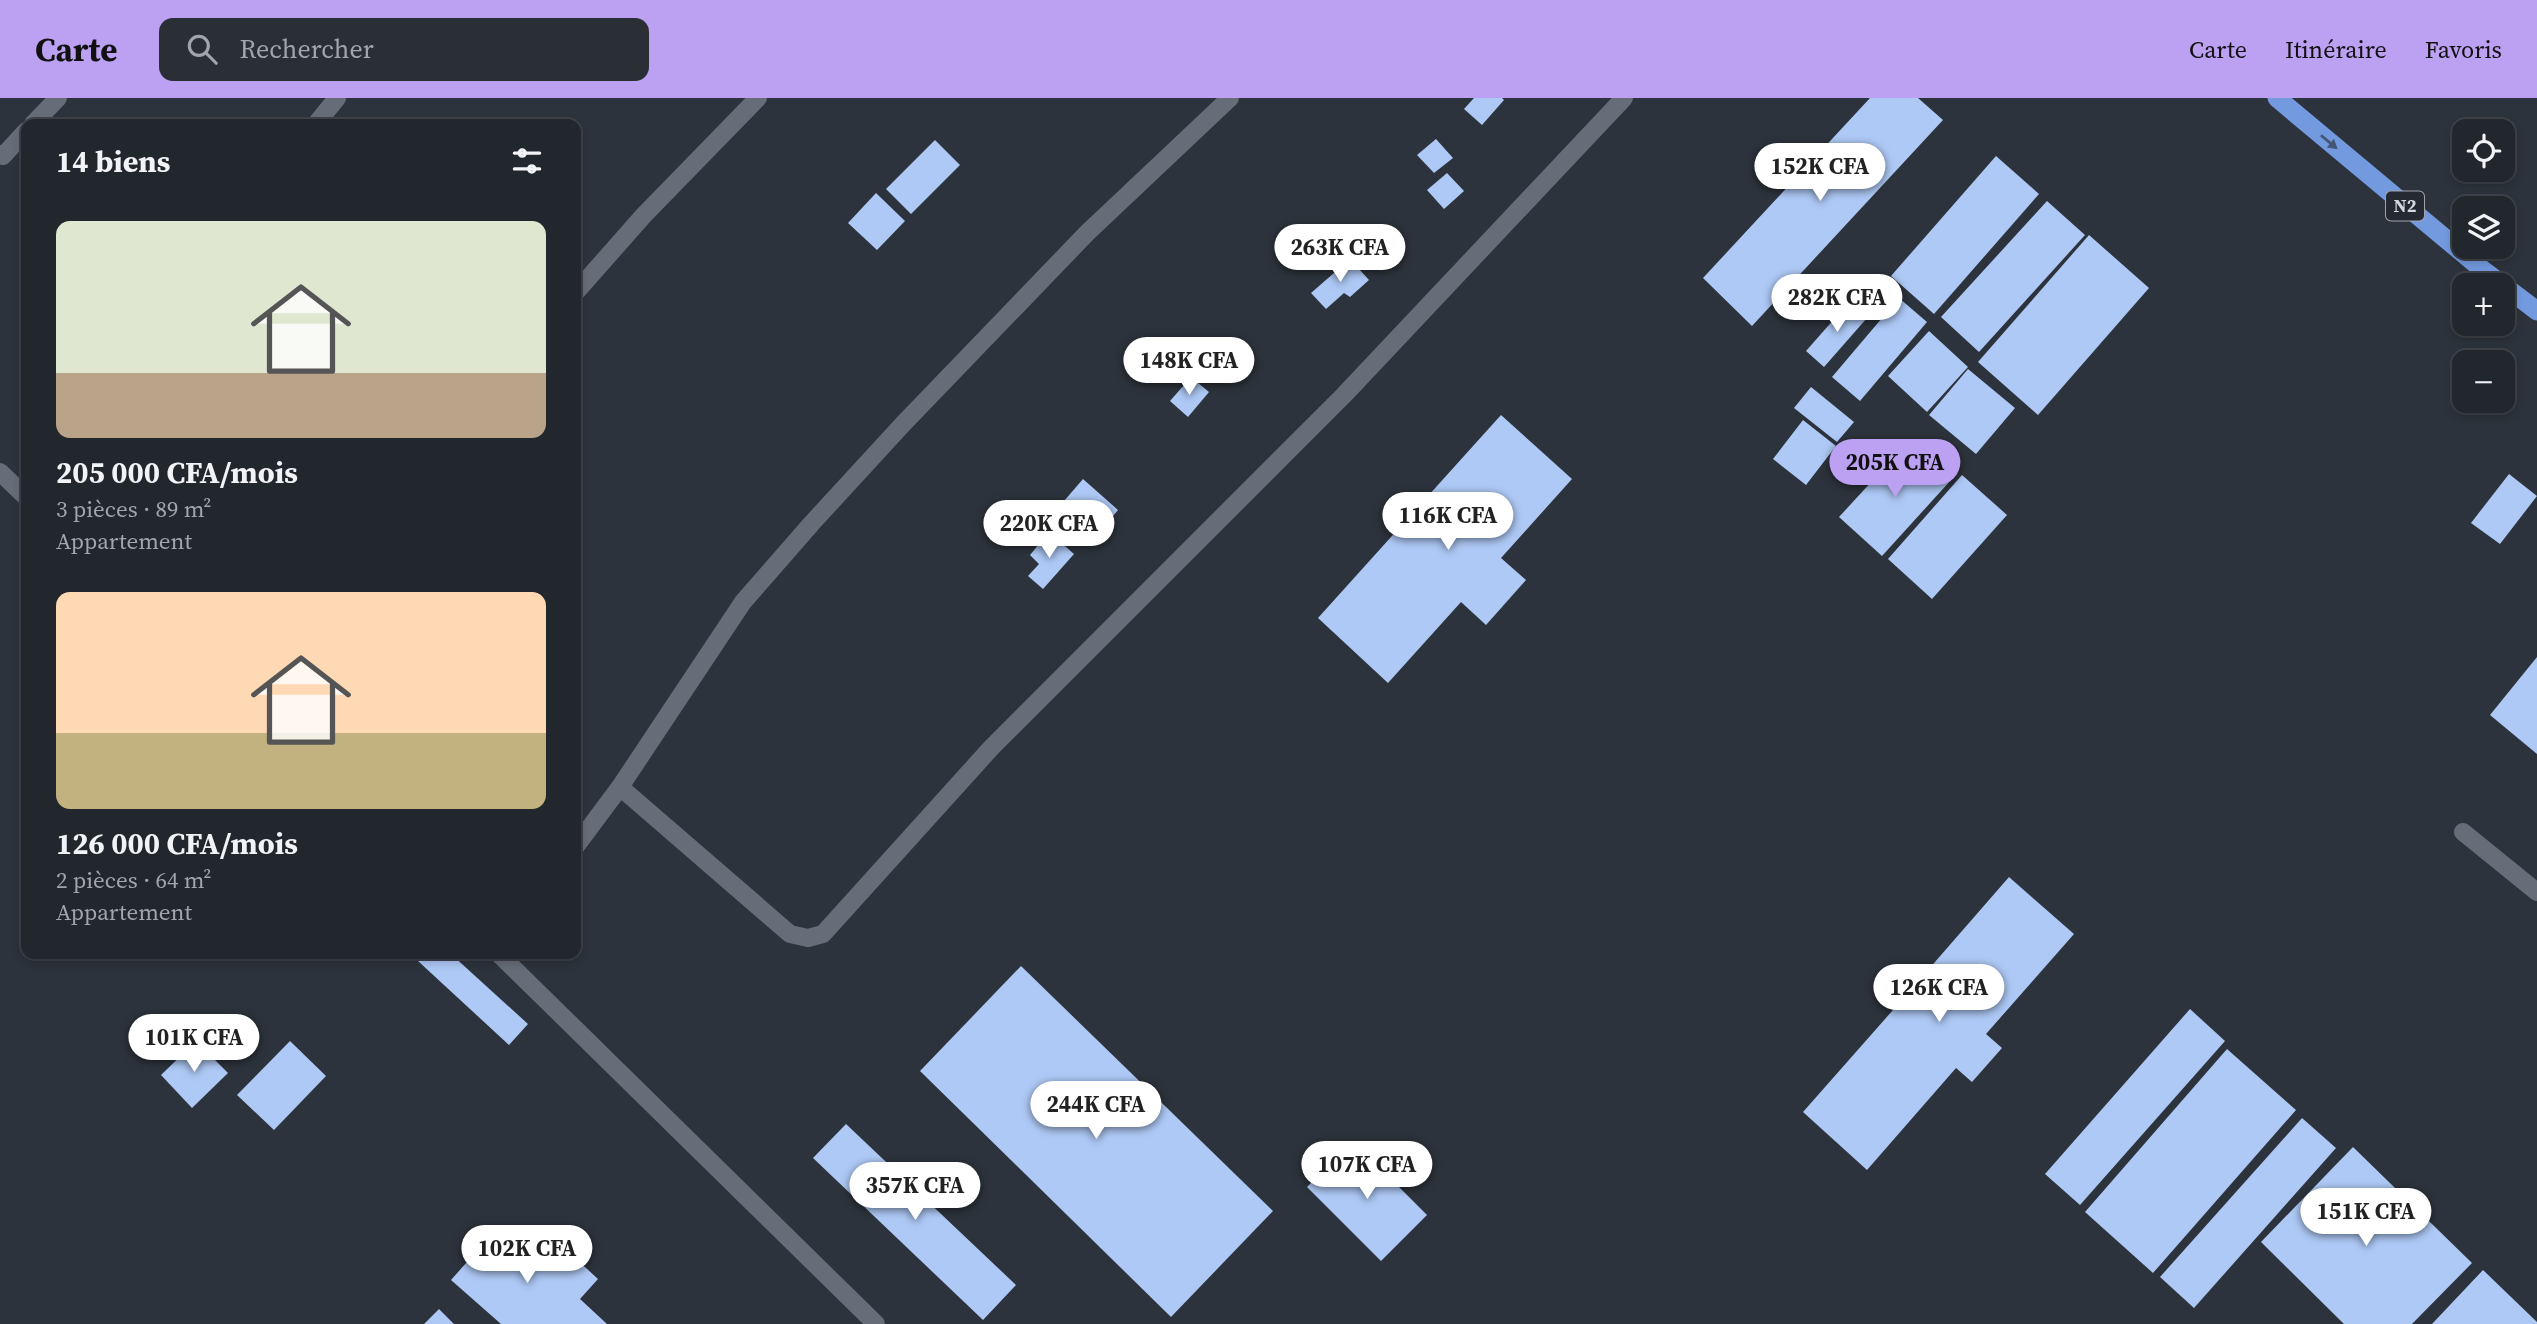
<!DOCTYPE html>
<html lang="fr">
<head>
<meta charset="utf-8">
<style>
	body { margin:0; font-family:"Source Serif 4",serif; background:#2a2e35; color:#f1f3f6; height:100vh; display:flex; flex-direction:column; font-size:26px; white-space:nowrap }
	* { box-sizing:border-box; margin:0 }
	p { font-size:23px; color:#a2a5aa }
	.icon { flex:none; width:38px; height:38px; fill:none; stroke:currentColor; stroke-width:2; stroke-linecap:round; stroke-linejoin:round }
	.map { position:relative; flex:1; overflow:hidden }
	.sheet { position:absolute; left:21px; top:21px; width:560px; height:840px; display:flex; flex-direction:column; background:#22262d; border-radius:14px; box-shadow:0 4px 10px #0003,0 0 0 2px #3f4349 }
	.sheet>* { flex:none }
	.controls { position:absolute; left:2452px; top:21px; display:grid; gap:14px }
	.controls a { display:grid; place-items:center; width:63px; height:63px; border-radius:14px; background:#22262d; box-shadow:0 4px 10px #0003,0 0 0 2px #3f4349; font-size:35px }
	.price { position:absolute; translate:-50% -60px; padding:0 16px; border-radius:24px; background:#fff; color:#222; font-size:23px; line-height:46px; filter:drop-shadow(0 2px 4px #0008) }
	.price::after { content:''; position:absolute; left:50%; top:42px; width:21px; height:16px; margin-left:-10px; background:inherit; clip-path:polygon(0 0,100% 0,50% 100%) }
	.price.current { background:#bca0f2; color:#111 }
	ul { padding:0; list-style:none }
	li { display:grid; align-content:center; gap:14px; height:371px; padding:0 35px }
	li span { display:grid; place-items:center; height:217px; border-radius:14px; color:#555 }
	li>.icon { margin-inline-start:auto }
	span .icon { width:126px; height:126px; fill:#fffc; stroke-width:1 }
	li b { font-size:30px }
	h2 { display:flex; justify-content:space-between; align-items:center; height:84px; padding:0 35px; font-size:30px }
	header { display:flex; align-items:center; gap:42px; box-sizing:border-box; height:98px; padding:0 35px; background:#bca0f2; color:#111 }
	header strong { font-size:33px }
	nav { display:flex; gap:38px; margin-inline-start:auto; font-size:24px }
	.search { width:490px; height:63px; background:#2a2e35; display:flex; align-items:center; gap:18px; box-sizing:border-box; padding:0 24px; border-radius:14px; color:#a2a5aa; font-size:26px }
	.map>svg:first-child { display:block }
	.building { fill:#aec9f6 }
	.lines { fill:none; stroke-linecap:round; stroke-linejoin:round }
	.service { stroke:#676d78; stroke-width:18 }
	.minor { stroke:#676d78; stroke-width:18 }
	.trunk { stroke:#739adf; stroke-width:19 }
	.oneway { fill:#445677 }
	.labels { text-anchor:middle; stroke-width:7; stroke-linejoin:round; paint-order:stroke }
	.shield { fill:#242932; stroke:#a0a4aa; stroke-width:2 }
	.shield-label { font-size:18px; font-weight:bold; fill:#d5d8de }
</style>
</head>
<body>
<header>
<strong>Carte</strong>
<div class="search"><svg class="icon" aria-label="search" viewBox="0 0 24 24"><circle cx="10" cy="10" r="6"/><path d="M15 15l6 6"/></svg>Rechercher</div>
<nav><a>Carte</a><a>Itinéraire</a><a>Favoris</a></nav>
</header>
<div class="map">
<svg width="2537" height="1226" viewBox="0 0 2537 1226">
	<rect width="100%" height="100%" fill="#2d333c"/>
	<path class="building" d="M 1474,0 L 1502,0 L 1504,2 L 1482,27 L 1464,11 Z
		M 1870,0 L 1918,0 L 1943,22 L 1752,228 L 1703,180 Z
		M 1436,41 L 1453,60 L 1434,75 L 1417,57 Z
		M 935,42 L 960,67 L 911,116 L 886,91 Z
		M 1996,58 L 2039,96 L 1934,216 L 1891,178 Z
		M 1447,75 L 1464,93 L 1444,111 L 1427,92 Z
		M 876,95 L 905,123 L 877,152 L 848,125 Z
		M 2047,103 L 2085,137 L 1979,254 L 1941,219 Z
		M 2089,137 L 2149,190 L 2038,317 L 1978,264 Z
		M 1350,161 L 1369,182 L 1350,199 L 1344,195 L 1326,211 L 1311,195 Z
		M 1899,200 L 1927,224 L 1860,303 L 1832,279 Z
		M 1850,203 L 1867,220 L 1824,269 L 1806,253 Z
		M 1929,233 L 1968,269 L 1927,314 L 1888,278 Z
		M 1968,271 L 2015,310 L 1976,356 L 1929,317 Z
		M 1191,279 L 1209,294 L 1188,319 L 1170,303 Z
		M 1811,289 L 1854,324 L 1837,344 L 1794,310 Z
		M 1501,317 L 1572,381 L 1501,460 L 1526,482 L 1486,527 L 1461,504 L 1388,585 L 1318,520 Z
		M 1803,322 L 1836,348 L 1806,387 L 1773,361 Z
		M 1909,343 L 1951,382 L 1882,458 L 1839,419 Z
		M 2509,376 L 2537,398 L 2500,446 L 2471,425 Z
		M 1962,377 L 2007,417 L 1932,501 L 1888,461 Z
		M 1083,381 L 1118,412 L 1095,440 L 1058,410 Z
		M 1049,434 L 1074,456 L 1043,491 L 1028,478 L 1039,466 L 1030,457 Z
		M 2537,559 L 2537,656 L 2490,617 Z
		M 2009,779 L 2074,836 L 1986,936 L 2002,950 L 1972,984 L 1956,970 L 1867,1072 L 1803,1014 L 1893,912 L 1882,903 L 1910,870 L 1921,880 Z
		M 425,856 L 451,856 L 528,926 L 509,947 L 418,863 Z
		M 1021,868 L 1273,1113 L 1171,1219 L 920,973 Z
		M 2190,911 L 2225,943 L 2080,1107 L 2045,1076 Z
		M 196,943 L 228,975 L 192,1010 L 161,977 Z
		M 290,943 L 326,978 L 274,1032 L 237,997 Z
		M 2227,951 L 2296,1012 L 2153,1175 L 2085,1114 Z
		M 2302,1020 L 2336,1050 L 2194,1210 L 2160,1179 Z
		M 846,1026 L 1016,1187 L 983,1222 L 813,1060 Z
		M 1353,1043 L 1427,1117 L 1381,1163 L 1307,1089 Z
		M 2353,1049 L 2472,1165 L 2412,1226 L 2344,1226 L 2261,1144 Z
		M 498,1129 L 543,1168 L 561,1147 L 598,1181 L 580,1201 L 607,1226 L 501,1226 L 451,1182 Z
		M 2483,1172 L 2537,1224 L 2537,1226 L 2432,1226 Z
		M 439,1211 L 454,1226 L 424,1226 Z"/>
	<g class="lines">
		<path class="service" d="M 33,26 L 58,0
			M 316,26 L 337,0
			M 0,56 L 3,58 L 26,33
			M 576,194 L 644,117 L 758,0
			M 620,689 L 790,836 L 808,840 L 823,836 L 991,650 L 1344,297 L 1624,0
			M 2463,734 L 2537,794
			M 576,748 L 620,689 L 743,504 L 812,425 L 903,326 L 1087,135 L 1230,0"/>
		<path class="minor" d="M 0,374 L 26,399
			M 499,856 L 876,1226"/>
		<path class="trunk" d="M 2277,0 L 2483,172 L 2537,213"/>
	</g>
	<defs><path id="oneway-solid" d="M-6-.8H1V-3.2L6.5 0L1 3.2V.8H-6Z" transform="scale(1.75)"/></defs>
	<use class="oneway" href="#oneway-solid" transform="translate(2329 44) rotate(40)"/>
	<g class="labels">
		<rect class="shield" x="2386" y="93.5" width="38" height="29" rx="5"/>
		<g class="shield-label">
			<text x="2405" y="114">N2</text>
		</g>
	</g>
</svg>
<div class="controls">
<a><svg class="icon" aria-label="locate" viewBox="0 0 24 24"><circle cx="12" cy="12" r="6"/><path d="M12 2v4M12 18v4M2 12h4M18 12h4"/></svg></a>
<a><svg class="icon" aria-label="layers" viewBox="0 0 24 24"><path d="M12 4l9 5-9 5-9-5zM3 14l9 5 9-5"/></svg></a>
<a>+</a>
<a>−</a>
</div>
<b class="price" style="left:1820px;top:105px">152K CFA</b>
<b class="price" style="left:1340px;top:186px">263K CFA</b>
<b class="price" style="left:1837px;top:236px">282K CFA</b>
<b class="price" style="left:1189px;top:299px">148K CFA</b>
<b class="price current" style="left:1895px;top:401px">205K CFA</b>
<b class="price" style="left:1448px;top:454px">116K CFA</b>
<b class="price" style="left:1049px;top:462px">220K CFA</b>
<b class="price" style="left:1939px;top:926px">126K CFA</b>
<b class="price" style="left:194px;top:976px">101K CFA</b>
<b class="price" style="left:1096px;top:1043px">244K CFA</b>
<b class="price" style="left:1367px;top:1103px">107K CFA</b>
<b class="price" style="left:915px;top:1124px">357K CFA</b>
<b class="price" style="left:2366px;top:1150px">151K CFA</b>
<b class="price" style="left:527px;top:1187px">102K CFA</b>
<section class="sheet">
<h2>14 biens<svg class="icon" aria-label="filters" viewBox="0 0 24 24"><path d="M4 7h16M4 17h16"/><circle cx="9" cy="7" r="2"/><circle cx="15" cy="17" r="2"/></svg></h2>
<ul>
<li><span style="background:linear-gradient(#dfe7d0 70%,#b9a48a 0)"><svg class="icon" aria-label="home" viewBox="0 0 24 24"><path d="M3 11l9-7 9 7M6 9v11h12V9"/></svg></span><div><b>205 000 CFA/mois</b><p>3 pièces · 89 m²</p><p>Appartement</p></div></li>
<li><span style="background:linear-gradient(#ffd9b3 65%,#c2b280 0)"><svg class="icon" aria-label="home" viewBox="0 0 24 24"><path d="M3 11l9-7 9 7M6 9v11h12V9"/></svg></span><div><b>126 000 CFA/mois</b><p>2 pièces · 64 m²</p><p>Appartement</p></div></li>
</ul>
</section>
</div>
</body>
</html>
